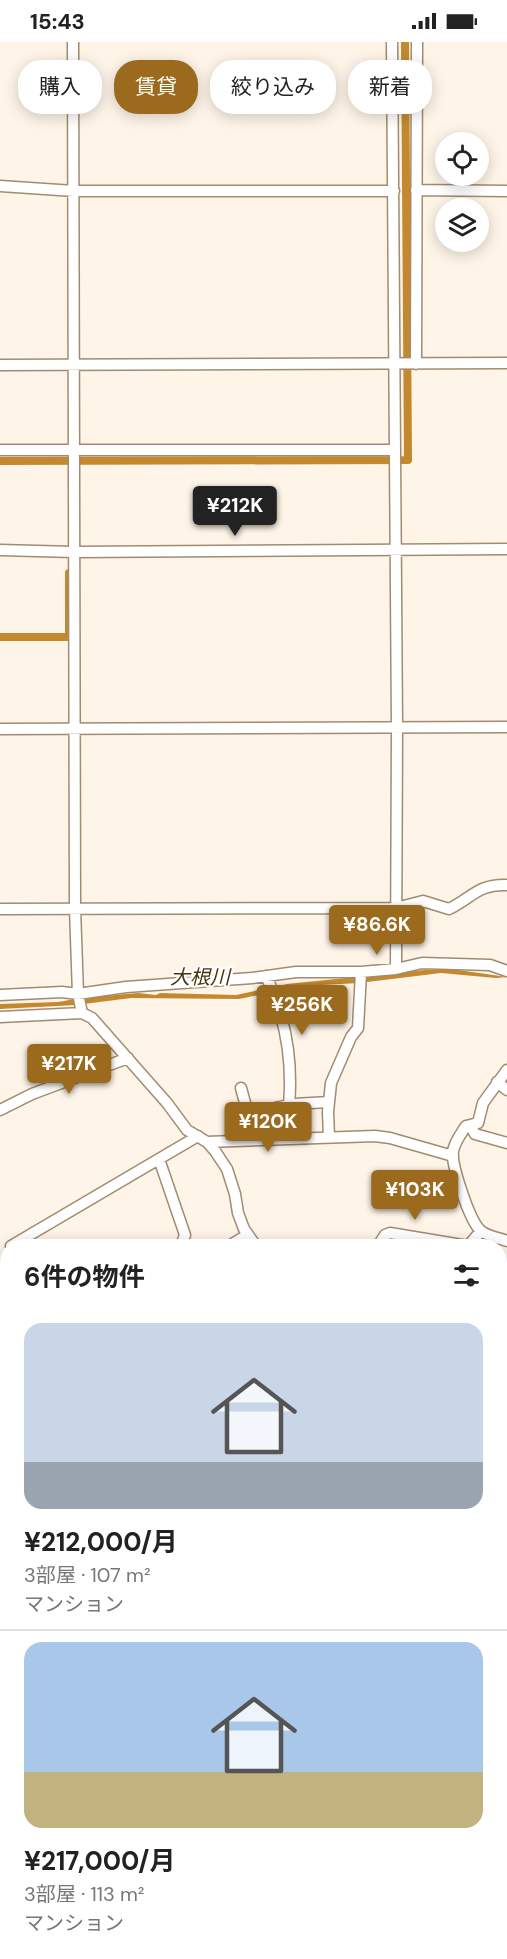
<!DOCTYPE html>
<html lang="ja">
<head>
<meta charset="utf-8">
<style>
	body { margin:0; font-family:"DM Sans","Noto Sans JP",sans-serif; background:#f2f2f2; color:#222; height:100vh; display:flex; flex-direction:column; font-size:22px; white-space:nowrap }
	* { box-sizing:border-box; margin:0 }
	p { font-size:20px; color:#767676 }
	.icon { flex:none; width:33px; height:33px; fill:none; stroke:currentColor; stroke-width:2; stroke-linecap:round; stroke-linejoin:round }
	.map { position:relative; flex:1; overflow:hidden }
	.side { position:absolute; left:0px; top:1197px; width:507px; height:720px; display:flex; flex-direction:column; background:#fff; border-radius:24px 24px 0 0; box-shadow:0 3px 15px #0003 }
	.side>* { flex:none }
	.hud { position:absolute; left:18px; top:18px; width:471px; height:54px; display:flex; gap:12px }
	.tools { position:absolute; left:435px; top:90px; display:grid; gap:12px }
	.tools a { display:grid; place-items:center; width:54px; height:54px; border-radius:50%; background:#fff; box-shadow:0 3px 15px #0003; font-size:30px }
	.price { position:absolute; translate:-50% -51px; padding:0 14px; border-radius:6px; background:#9b6a1d; color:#fff; font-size:20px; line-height:39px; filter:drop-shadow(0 2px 3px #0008) }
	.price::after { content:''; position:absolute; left:50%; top:36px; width:18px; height:14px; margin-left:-9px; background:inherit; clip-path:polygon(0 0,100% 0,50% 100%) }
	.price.active { background:#222; color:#fff }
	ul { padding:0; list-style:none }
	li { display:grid; align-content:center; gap:12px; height:318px; padding:0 24px }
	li+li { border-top:2px solid #e0e0e0 }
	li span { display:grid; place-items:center; height:186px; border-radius:18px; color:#555 }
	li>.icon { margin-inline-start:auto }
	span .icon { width:108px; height:108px; fill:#fffc; stroke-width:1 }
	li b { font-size:26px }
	h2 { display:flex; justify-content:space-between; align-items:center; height:72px; padding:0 24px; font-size:26px }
	.pill { padding:0 21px; border-radius:24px; background:#fff; box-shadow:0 3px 15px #0003; font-size:21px; line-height:54px }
	.pill.active { background:#9b6a1d; color:#fff }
	.status { display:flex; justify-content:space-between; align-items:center; height:42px; padding:0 30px; background:#fff; direction:ltr }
	.status svg { height:16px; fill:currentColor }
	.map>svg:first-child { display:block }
	.green { fill:#fdd8a8 }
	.water { fill:#c4892e }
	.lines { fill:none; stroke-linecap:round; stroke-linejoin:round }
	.canal { stroke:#c4892e; stroke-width:8 }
	.minor-casing { stroke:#a28b6f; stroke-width:13 }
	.highway-casing { stroke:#996d2c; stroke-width:17 }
	.minor { stroke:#fff; stroke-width:10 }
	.highway { stroke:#cc8e30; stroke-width:15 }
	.labels { text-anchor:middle; stroke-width:4.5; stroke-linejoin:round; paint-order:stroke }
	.water-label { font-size:20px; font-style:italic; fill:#4b330d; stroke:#fff }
</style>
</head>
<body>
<div class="status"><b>15:43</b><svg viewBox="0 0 49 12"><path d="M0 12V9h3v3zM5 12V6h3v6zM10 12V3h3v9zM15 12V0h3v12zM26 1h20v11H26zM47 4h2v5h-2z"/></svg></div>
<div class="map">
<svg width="507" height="1917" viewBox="0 0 507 1917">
	<rect width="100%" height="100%" fill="#fef4e8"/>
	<path class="green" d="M 507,1519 L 507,1575 L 500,1576 L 500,1520 Z
		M 301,1910 L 338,1910 L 339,1917 L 309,1917 Z"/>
	<path class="water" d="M 424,928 L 458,928 L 507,935 L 496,936 L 441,931 L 359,941 L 322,943 L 278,949 L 239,957 L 131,956 L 76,963 L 0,967 L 0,962 L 58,960 L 81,956 L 138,951 L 156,953 L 160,951 L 236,953 L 287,942 Z"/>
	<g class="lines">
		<path class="canal" d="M 0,419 L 408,418 L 405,0
			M 0,595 L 69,595 L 69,531
			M 0,1910 L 8,1908"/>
		<defs>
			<path id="minor" d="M 73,0 L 75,867 L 78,952 L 82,971
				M 392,0 L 397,685 L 396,927
				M 0,144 L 74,149 L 394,149
				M 416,148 L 507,149
				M 416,322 L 417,0
				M 0,323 L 507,321
				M 0,408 L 395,408
				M 0,508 L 74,510 L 507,507
				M 0,687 L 507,685
				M 0,867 L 396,866 L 423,859 L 449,867 C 473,855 478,842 507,843
				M 266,934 C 286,976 293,1017 289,1063
				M 0,953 L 62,950 L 78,952 L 126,945 L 252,936 L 296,930 L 361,930 L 396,927 L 422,921 L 490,923 L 507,929
				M 0,975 L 82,971 L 92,976 L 167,1061 L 187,1088 L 207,1100 L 215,1109 L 227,1127 L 235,1152 L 238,1171 L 244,1187 L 256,1204
				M 507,1028 L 483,1061 L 478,1081 L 466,1084 C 461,1092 455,1099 453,1109 C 451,1123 470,1180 481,1189 C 487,1194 499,1196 507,1199
				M 497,1040 L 507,1048
				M 241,1046 L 247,1068 L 265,1068
				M 0,1068 L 32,1052 L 128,1016
				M 470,1083 L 475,1092 L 507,1101
				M 329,1095 L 328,1070 L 331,1041 L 351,995 L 358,986 L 361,930
				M 263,1097 L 265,1068 L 294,1062 L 329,1060
				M 207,1100 L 375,1094 L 390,1096 L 453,1114
				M 159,1117 L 185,1193 L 181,1204
				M 11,1204 L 198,1094
				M 229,1204 L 247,1193
				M 378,1204 L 385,1193 L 390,1191 L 468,1204 L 481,1189
				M 501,1282 L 501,1295 L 507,1309
				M 500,1333 L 507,1328
				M 500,1350 L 501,1353
				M 500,1374 L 507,1377
				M 0,1426 L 8,1424
				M 0,1626 L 8,1624
				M 500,1637 L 507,1633
				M 500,1762 L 507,1762
				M 0,1801 L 8,1800
				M 500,1825 L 507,1824
				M 500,1864 L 507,1864
				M 134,1910 L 136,1917
				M 250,1910 L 257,1917
				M 41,1917 L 77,1910
				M 471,1917 L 473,1910"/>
			<path id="highway" d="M 0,1243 L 8,1253
				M 500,1626 L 507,1622
				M 277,1910 L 284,1917"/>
		</defs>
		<use href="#minor" class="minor-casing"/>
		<use href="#highway" class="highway-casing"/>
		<use href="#minor" class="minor"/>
		<use href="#highway" class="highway"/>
	</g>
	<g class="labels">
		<g class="water-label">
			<text x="200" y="942">大根川</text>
		</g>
	</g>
</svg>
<div class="tools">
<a><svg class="icon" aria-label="locate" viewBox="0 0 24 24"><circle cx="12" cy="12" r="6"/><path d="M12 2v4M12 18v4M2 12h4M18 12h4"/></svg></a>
<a><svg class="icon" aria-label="layers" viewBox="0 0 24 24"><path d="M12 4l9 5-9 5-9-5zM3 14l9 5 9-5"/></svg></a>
</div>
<b class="price active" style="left:235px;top:495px">¥212K</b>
<b class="price" style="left:377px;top:914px">¥86.6K</b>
<b class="price" style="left:302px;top:994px">¥256K</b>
<b class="price" style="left:69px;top:1053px">¥217K</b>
<b class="price" style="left:268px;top:1111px">¥120K</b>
<b class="price" style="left:415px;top:1179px">¥103K</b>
<div class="hud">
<a class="pill">購入</a>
<a class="pill active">賃貸</a>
<a class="pill">絞り込み</a>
<a class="pill">新着</a>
</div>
<section class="side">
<h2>6件の物件<svg class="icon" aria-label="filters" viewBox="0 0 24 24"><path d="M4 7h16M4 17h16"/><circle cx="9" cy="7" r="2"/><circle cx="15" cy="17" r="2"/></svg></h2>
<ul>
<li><span style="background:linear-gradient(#c9d6e8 75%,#9aa5b1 0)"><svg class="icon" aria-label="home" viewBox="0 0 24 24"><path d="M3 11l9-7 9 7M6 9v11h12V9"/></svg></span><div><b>¥212,000/月</b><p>3部屋 · 107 m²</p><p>マンション</p></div></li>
<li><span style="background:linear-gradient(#a9c7e8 70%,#c2b280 0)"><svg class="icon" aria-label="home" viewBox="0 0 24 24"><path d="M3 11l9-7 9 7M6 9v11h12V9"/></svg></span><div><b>¥217,000/月</b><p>3部屋 · 113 m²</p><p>マンション</p></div></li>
</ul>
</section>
</div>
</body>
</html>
